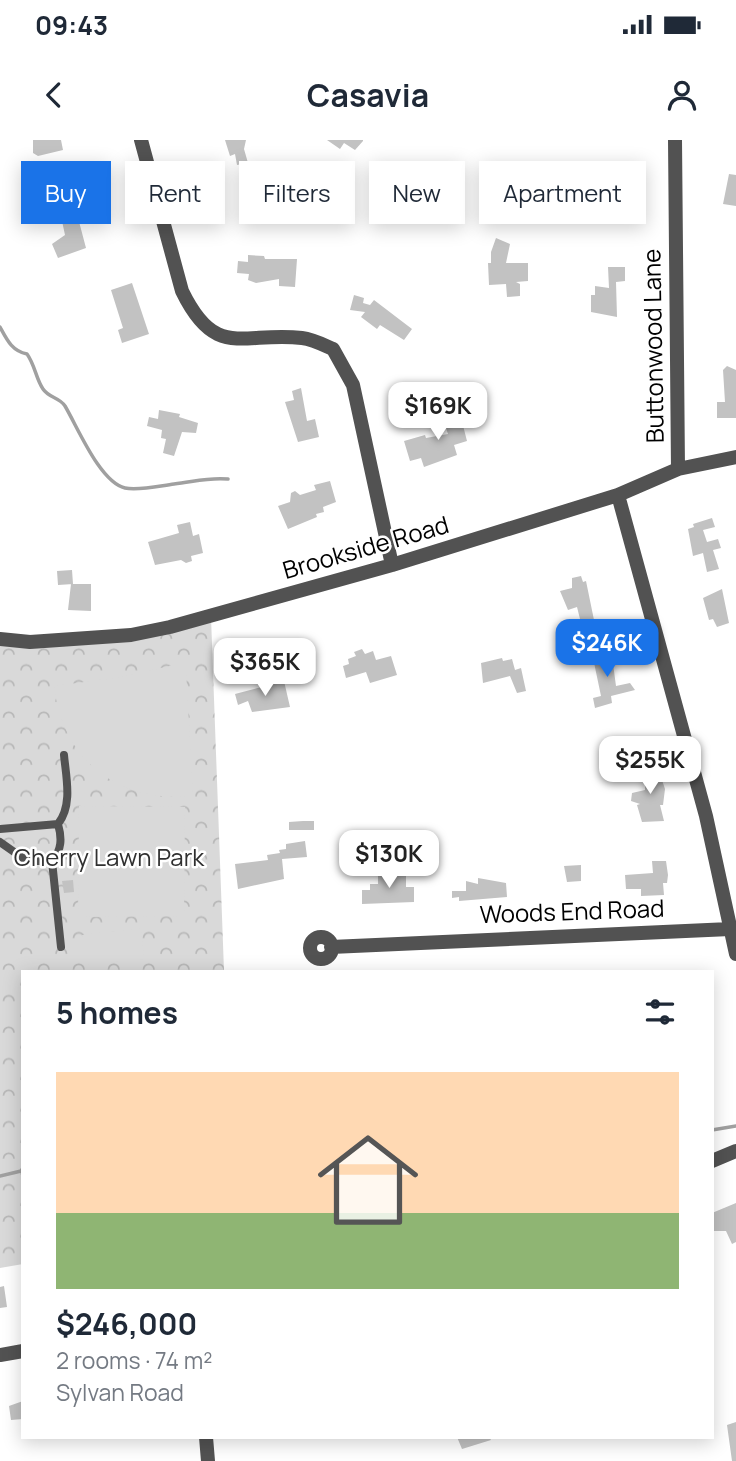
<!DOCTYPE html>
<html lang="en">
<head>
<meta charset="utf-8">
<style>
	body { margin:0; font-family:Manrope,sans-serif; background:#f2f2f3; color:#1f2937; height:100vh; display:flex; flex-direction:column; font-size:26px; white-space:nowrap }
	* { box-sizing:border-box; margin:0 }
	p { font-size:23px; color:#747a83 }
	.icon { flex:none; width:38px; height:38px; fill:none; stroke:currentColor; stroke-width:2; stroke-linecap:round; stroke-linejoin:round }
	.map { position:relative; flex:1; overflow:hidden }
	.sheet { position:absolute; left:21px; top:830px; width:693px; height:469px; display:flex; flex-direction:column; background:#fff; border-radius:0px; box-shadow:0 4px 18px #0003 }
	.sheet>* { flex:none }
	.banner { position:absolute; left:21px; top:21px; width:695px; height:63px; display:flex; gap:14px }
	.price { position:absolute; translate:-50% -60px; padding:0 16px; border-radius:14px; background:#fff; color:#222; font-size:23px; line-height:46px; filter:drop-shadow(0 2px 4px #0008) }
	.price::after { content:''; position:absolute; left:50%; top:42px; width:21px; height:16px; margin-left:-10px; background:inherit; clip-path:polygon(0 0,100% 0,50% 100%) }
	.price.current { background:#1a73e8; color:#fff }
	ul { padding:0; list-style:none }
	li { display:grid; align-content:center; gap:14px; height:371px; padding:0 35px }
	li span { display:grid; place-items:center; height:217px; border-radius:0px; color:#555 }
	li>.icon { margin-inline-start:auto }
	span .icon { width:126px; height:126px; fill:#fffc; stroke-width:1 }
	li b { font-size:30px }
	h2 { display:flex; justify-content:space-between; align-items:center; height:84px; padding:0 35px; font-size:30px }
	.pill { padding:0 24px; border-radius:0px; background:#fff; box-shadow:0 4px 18px #0003; font-size:24px; line-height:63px }
	.pill.current { background:#1a73e8; color:#fff }
	.status { display:flex; justify-content:space-between; align-items:center; height:49px; padding:0 35px; background:#fff; direction:ltr }
	.status svg { height:19px; fill:currentColor }
	header { display:flex; justify-content:space-between; align-items:center; height:91px; padding:0 35px; background:#fff; font-size:32px; font-weight:700 }
	.map>svg:first-child { display:block }
	.park { fill:url(#park-crowns) }
	.garden { fill:#d9d9d9 }
	.lines { fill:none; stroke-linecap:round; stroke-linejoin:round }
	.stream { stroke:#a0a0a0; stroke-width:3.5 }
	.building { fill:#c2c2c2 }
	.service { stroke:#525252; stroke-width:8 }
	.minor { stroke:#525252; stroke-width:14 }
	.labels { text-anchor:middle; stroke-width:5; stroke-linejoin:round; paint-order:stroke }
	.street-label { font-size:24px; fill:#000; stroke:#fff }
	.park-label { font-size:24px; fill:#303030; stroke:#fff }
</style>
</head>
<body>
<div class="status"><b>09:43</b><svg viewBox="0 0 49 12"><path d="M0 12V9h3v3zM5 12V6h3v6zM10 12V3h3v9zM15 12V0h3v12zM26 1h20v11H26zM47 4h2v5h-2z"/></svg></div>
<header><svg class="icon" aria-label="back" viewBox="0 0 24 24"><path d="M15 5l-7 7 7 7"/></svg>Casavia<svg class="icon" aria-label="person" viewBox="0 0 24 24"><circle cx="12" cy="8" r="4"/><path d="M4 21q1-7 8-7t8 7"/></svg></header>
<div class="map">
<svg width="736" height="1321" viewBox="0 0 736 1321">
	<defs>
		<pattern id="park-crowns" width="20" height="18" patternUnits="userSpaceOnUse" patternTransform="scale(1.75)"><rect width="20" height="18" fill="#d9d9d9"/><path d="M2 6a3 3 0 1 1 6 0M12 15a3 3 0 1 1 6 0" fill="none" stroke="#b8b8b8"/></pattern>
	</defs>
	<rect width="100%" height="100%" fill="#fff"/>
	<path class="park" d="M 211,477 L 224,831 L 23,831 L 23,1124 L 0,1128 L 0,493 L 60,499 Z"/>
	<path class="garden" d="M 178,524 L 186,530 L 193,656 C 119,663 63,622 54,546 L 122,537 Z
		M 79,666 L 185,667 L 184,776 L 78,777 Z
		M 141,788 L 144,819 L 85,825 L 82,795 Z"/>
	<g class="lines">
		<path class="stream" d="M 0,187 C 7,200 12,211 27,214 C 35,225 36,239 43,249 C 49,258 59,257 65,266 C 78,288 100,342 125,348 C 138,351 159,346 174,344 C 193,342 208,337 228,339
			M 712,990 L 736,986
			M 0,1036 L 21,1031 L 23,1028"/>
	</g>
	<path class="building" d="M 33,0 L 61,0 L 63,10 L 38,16 L 33,13 Z
		M 225,0 L 246,0 L 244,9 L 248,23 L 237,25 L 235,14 L 230,16 Z
		M 327,0 L 363,0 L 363,1 L 355,10 L 344,3 L 340,9 Z
		M 596,21 L 612,21 L 613,30 L 616,30 L 610,62 L 591,62 L 591,31 L 597,31 Z
		M 729,34 L 736,35 L 736,66 L 723,64 Z
		M 77,74 L 86,108 L 58,118 L 52,104 L 65,95 L 62,81 Z
		M 496,98 L 510,104 L 506,123 L 528,123 L 528,141 L 516,142 L 520,144 L 520,156 L 507,157 L 506,144 L 489,145 L 488,123 L 491,123 L 491,112 Z
		M 248,115 L 264,116 L 265,119 L 297,119 L 295,147 L 279,146 L 279,139 L 256,143 L 248,140 L 249,134 L 237,133 L 238,121 L 248,122 Z
		M 608,127 L 625,127 L 625,141 L 616,142 L 617,177 L 591,172 L 591,155 L 595,155 L 595,146 L 609,148 Z
		M 132,143 L 149,194 L 122,203 L 118,190 L 123,188 L 111,150 Z
		M 354,155 L 364,158 L 363,163 L 370,165 L 374,160 L 412,189 L 404,200 L 380,185 L 377,189 L 361,177 L 365,172 L 350,170 Z
		M 727,226 L 736,230 L 736,278 L 717,278 L 717,262 L 725,262 L 723,230 Z
		M 301,248 L 307,281 L 315,279 L 319,297 L 298,302 L 285,262 L 294,260 L 292,251 Z
		M 159,270 L 180,274 L 179,277 L 198,283 L 196,293 L 182,292 L 174,316 L 163,313 L 166,299 L 161,298 L 162,290 L 147,286 L 149,277 L 158,279 Z
		M 459,270 L 467,301 L 454,305 L 457,315 L 424,327 L 421,318 L 410,321 L 404,301 L 425,295 L 426,298 L 448,294 L 442,276 Z
		M 330,341 L 336,362 L 323,367 L 324,372 L 316,374 L 317,377 L 288,389 L 278,366 L 290,362 L 291,353 L 295,351 L 300,355 L 316,350 L 314,345 Z
		M 712,378 L 715,387 L 703,390 L 707,402 L 718,399 L 721,408 L 713,410 L 719,429 L 707,432 L 703,413 L 693,416 L 688,389 L 694,387 L 693,384 Z
		M 190,382 L 193,396 L 199,394 L 203,413 L 191,416 L 192,421 L 186,423 L 181,420 L 155,425 L 148,402 L 179,393 L 177,385 Z
		M 72,430 L 73,444 L 58,445 L 57,431 Z
		M 581,436 L 583,442 L 586,441 L 594,480 L 581,483 L 577,467 L 568,470 L 560,451 L 572,448 L 572,438 Z
		M 71,444 L 91,444 L 91,471 L 68,470 Z
		M 722,449 L 729,483 L 717,487 L 713,479 L 709,480 L 703,458 Z
		M 362,509 L 365,514 L 373,511 L 376,520 L 391,516 L 397,535 L 370,543 L 366,532 L 346,538 L 343,526 L 349,524 L 348,519 L 356,516 L 354,512 Z
		M 611,509 L 616,546 L 630,543 L 635,550 L 611,556 L 612,563 L 595,568 L 593,558 L 601,556 L 592,513 Z
		M 502,518 L 503,521 L 512,519 L 515,530 L 521,528 L 526,551 L 517,553 L 510,536 L 483,543 L 481,523 Z
		M 284,541 L 290,567 L 252,572 L 248,561 L 238,565 L 235,554 Z
		M 654,624 L 658,640 L 662,640 L 665,649 L 663,665 L 660,665 L 664,681 L 642,682 L 637,665 L 640,664 L 631,661 L 632,653 L 645,650 L 645,639 L 642,641 L 639,628 Z
		M 303,681 L 314,681 L 314,690 L 289,690 L 289,682 Z
		M 305,701 L 307,717 L 282,719 L 284,739 L 238,749 L 235,724 L 268,720 L 267,715 L 280,713 L 279,710 L 286,709 L 286,704 Z
		M 652,721 L 666,721 L 668,735 L 667,743 L 663,743 L 664,755 L 641,756 L 641,749 L 626,749 L 625,735 L 653,733 Z
		M 581,725 L 581,741 L 567,742 L 564,726 Z
		M 403,727 L 403,733 L 406,733 L 406,747 L 414,747 L 414,762 L 362,764 L 362,750 L 370,750 L 370,744 L 378,744 L 378,734 L 394,734 L 393,728 Z
		M 478,738 L 506,743 L 507,757 L 459,761 L 459,757 L 452,758 L 452,751 L 466,751 L 466,741 L 478,744 Z
		M 73,740 L 74,752 L 64,753 L 62,741 Z
		M 736,1063 L 736,1102 L 732,1104 L 726,1091 L 712,1091 L 712,1073 Z
		M 4,1146 L 7,1167 L 0,1168 L 0,1147 Z
		M 23,1261 L 23,1279 L 11,1280 L 9,1266 Z
		M 736,1282 L 736,1321 L 732,1321 L 727,1285 Z
		M 457,1297 L 489,1297 L 491,1300 L 462,1309 Z"/>
	<g class="lines">
		<path class="service" d="M 0,689 L 58,684 C 73,665 66,637 64,615
			M 0,702 L 27,721 L 52,721 C 62,710 62,698 58,684
			M 52,721 L 61,807"/>
		<path class="minor" d="M 141,0 L 182,151 C 216,221 243,191 302,198 C 312,199 324,205 333,209 L 353,245 L 392,425
			M 675,0 L 678,329
			M 618,355 L 706,676 L 736,814
			M 0,499 L 30,502 L 131,495 L 170,487 L 392,425 L 618,355 L 678,329 L 736,317
			M310 808a11 11 0 1 1 22 0a11 11 0 1 1-22 0Z
			M 331,807 L 730,789
			M 712,1021 L 736,1011
			M 0,1215 L 23,1211
			M 206,1297 L 208,1321"/>
	</g>
	<g class="labels">
		<g class="street-label">
			<text transform="translate(654 206) rotate(-91)" y="8">Buttonwood Lane</text>
			<text transform="translate(366 408) rotate(-16)" y="8">Brookside Road</text>
			<text transform="translate(572 772) rotate(-2)" y="8">Woods End Road</text>
		</g>
		<g class="park-label">
			<text x="109" y="726">Cherry Lawn Park</text>
		</g>
	</g>
</svg>
<b class="price" style="left:438px;top:302px">$169K</b>
<b class="price current" style="left:607px;top:539px">$246K</b>
<b class="price" style="left:265px;top:558px">$365K</b>
<b class="price" style="left:650px;top:656px">$255K</b>
<b class="price" style="left:389px;top:750px">$130K</b>
<div class="banner">
<a class="pill current">Buy</a>
<a class="pill">Rent</a>
<a class="pill">Filters</a>
<a class="pill">New</a>
<a class="pill">Apartment</a>
</div>
<section class="sheet">
<h2>5 homes<svg class="icon" aria-label="filters" viewBox="0 0 24 24"><path d="M4 7h16M4 17h16"/><circle cx="9" cy="7" r="2"/><circle cx="15" cy="17" r="2"/></svg></h2>
<ul>
<li><span style="background:linear-gradient(#ffd9b3 65%,#8fb573 0)"><svg class="icon" aria-label="home" viewBox="0 0 24 24"><path d="M3 11l9-7 9 7M6 9v11h12V9"/></svg></span><div><b>$246,000</b><p>2 rooms · 74 m²</p><p>Sylvan Road</p></div></li>
</ul>
</section>
</div>
</body>
</html>
